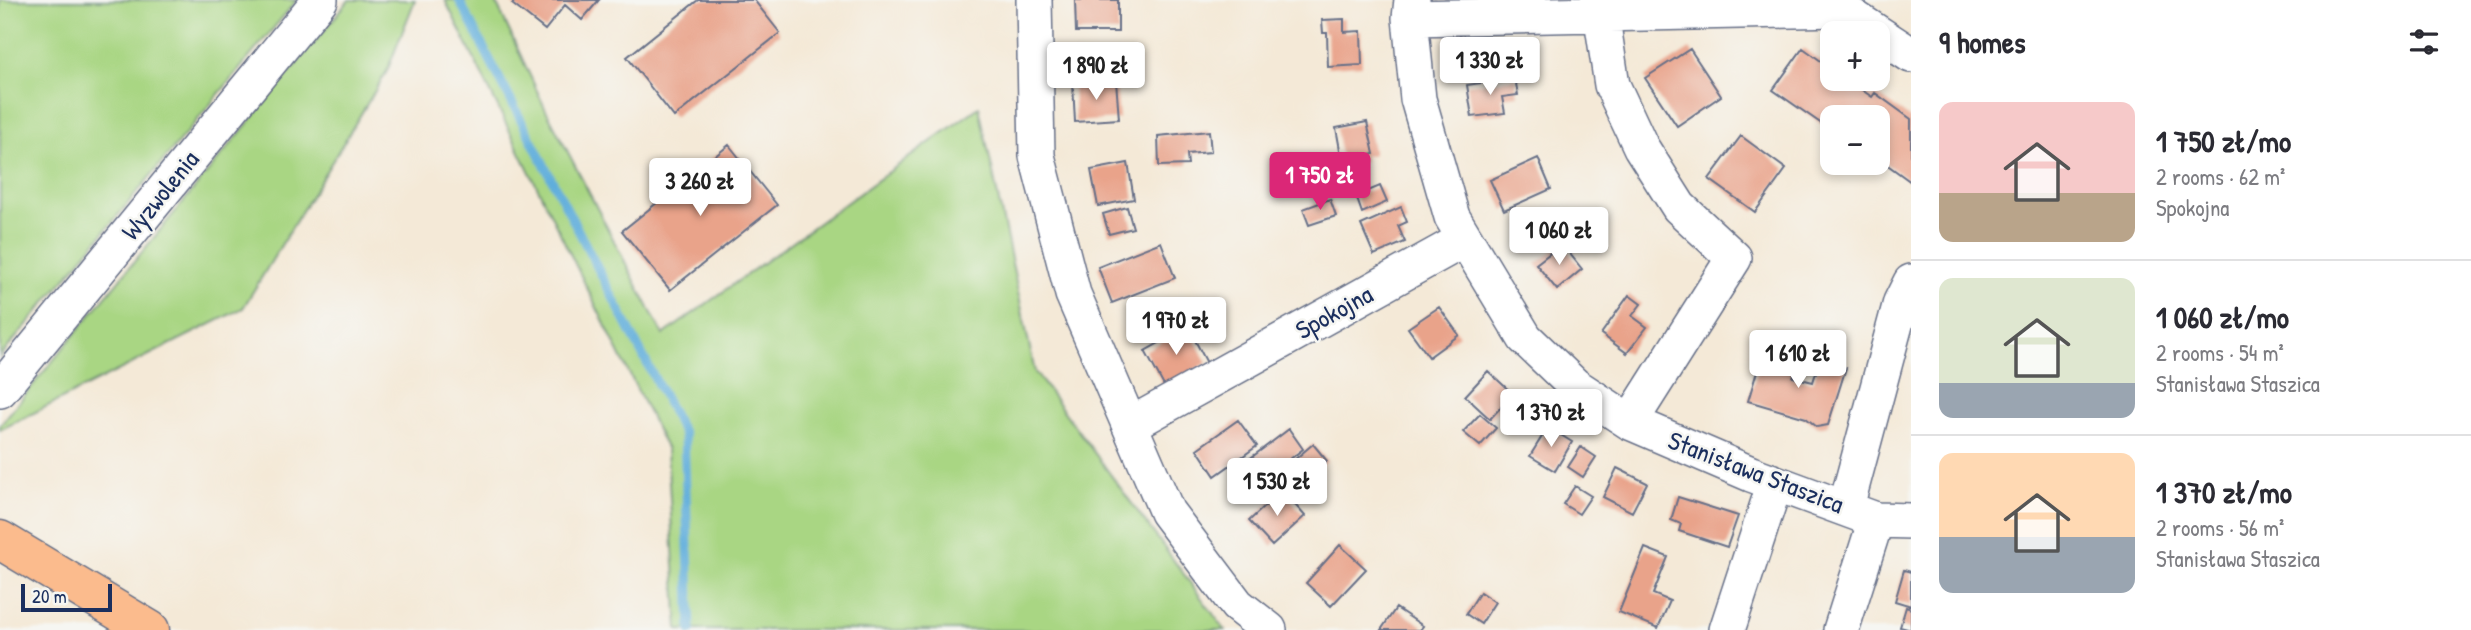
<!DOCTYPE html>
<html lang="en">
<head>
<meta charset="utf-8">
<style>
	body { margin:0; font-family:"Patrick Hand",sans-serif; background:#f2f2f3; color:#2b2b33; height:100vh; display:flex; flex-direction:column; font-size:26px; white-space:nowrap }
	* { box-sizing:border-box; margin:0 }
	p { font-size:23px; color:#7c7c81 }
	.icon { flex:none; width:38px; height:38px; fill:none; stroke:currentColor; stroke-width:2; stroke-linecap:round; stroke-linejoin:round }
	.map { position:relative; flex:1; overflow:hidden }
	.side { display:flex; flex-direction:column; background:#fff; width:560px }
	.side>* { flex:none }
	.tools { position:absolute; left:1820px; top:21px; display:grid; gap:14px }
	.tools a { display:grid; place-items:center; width:70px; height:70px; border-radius:14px; background:#fff; box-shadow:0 4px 10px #0003; font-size:35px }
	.scale { position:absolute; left:21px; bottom:18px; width:91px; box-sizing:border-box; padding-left:7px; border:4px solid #1b2f5e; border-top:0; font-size:19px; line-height:24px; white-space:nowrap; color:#1b2f5e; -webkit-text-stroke:5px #f6f6f2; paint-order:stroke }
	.price { position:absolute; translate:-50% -60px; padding:0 16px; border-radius:7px; background:#fff; color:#222; font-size:23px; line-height:46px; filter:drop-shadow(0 2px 4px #0008) }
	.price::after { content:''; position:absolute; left:50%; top:42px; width:21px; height:16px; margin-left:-10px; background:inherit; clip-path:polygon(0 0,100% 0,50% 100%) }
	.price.on { background:#db2777; color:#fff }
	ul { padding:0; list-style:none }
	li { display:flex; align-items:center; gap:21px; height:175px; padding:0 28px }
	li+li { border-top:2px solid #e1e1e2 }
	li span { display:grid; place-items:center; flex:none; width:196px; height:140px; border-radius:14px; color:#555 }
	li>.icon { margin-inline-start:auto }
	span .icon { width:84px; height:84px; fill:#fffc; stroke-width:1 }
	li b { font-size:30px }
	h2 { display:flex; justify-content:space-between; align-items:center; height:84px; padding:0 28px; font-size:30px }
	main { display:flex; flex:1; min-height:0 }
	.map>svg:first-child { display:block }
	.green { fill:#a9d683; stroke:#628270; stroke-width:2 }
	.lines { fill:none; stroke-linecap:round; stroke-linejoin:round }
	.stream { stroke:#61aedb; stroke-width:9 }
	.building { fill:#e9a38a }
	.minor-casing { stroke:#677088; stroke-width:38 }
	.major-casing { stroke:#677088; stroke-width:41 }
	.minor { stroke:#fff; stroke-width:35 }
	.major { stroke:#fbbb8d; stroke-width:38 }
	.labels { text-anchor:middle; stroke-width:5; stroke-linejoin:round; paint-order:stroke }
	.street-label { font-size:26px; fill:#1b2f5e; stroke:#f6f6f2 }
</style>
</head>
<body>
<main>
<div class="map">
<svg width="1911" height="630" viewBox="0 0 1911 630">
	<rect width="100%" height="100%" fill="#f6f6f2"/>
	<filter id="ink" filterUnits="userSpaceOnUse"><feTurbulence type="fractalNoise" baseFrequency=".0143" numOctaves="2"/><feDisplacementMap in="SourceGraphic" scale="14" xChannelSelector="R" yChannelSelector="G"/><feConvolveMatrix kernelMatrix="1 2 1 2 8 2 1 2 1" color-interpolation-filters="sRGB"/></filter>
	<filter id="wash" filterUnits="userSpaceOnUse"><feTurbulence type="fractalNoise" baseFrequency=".00686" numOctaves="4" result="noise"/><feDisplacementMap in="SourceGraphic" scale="28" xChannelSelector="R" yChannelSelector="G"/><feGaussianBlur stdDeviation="1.57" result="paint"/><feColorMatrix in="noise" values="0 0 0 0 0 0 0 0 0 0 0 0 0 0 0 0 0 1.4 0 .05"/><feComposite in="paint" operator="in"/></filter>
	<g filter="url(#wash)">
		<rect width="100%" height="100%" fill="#f4e9d7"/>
		<path class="green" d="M 0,0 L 297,0 L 0,357 Z
			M 349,0 L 415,0 L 387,71 L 243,308 L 0,430 L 0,425 Z
			M 445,0 L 495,0 L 544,106 L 663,335 L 979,107 L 1035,372 L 1225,630 L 678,630 L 667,450 Z"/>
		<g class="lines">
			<path class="stream" d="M 459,0 L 684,435 L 691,630"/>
		</g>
		<g id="blocks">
			<path class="building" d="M 516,0 L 599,0 L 582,20 L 565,5 L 545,30 L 512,4 Z
				M 698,0 L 754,0 L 780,33 L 674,117 L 627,57 Z
				M 1075,0 L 1118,0 L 1118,32 L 1076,32 Z
				M 1344,19 L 1344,32 L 1361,31 L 1362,65 L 1328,67 L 1327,33 L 1323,33 L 1322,20 Z
				M 1803,48 L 1832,69 L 1832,79 L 1846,79 L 1872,97 L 1875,93 L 1911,119 L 1911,182 L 1878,158 L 1878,117 L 1832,117 L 1832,131 L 1773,90 Z
				M 1690,49 L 1721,96 L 1677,126 L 1645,78 Z
				M 1515,78 L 1518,95 L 1502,97 L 1505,113 L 1472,117 L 1467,85 Z
				M 1116,81 L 1119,119 L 1075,122 L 1073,84 Z
				M 1367,122 L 1374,154 L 1364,156 L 1365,161 L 1343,166 L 1336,128 Z
				M 1209,131 L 1211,152 L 1187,154 L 1188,165 L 1159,166 L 1158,136 Z
				M 1741,136 L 1786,169 L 1755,212 L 1709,179 Z
				M 729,145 L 777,205 L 670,290 L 622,231 Z
				M 1538,158 L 1551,189 L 1504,210 L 1490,180 Z
				M 1128,163 L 1134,199 L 1098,206 L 1091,170 Z
				M 1380,186 L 1387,202 L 1362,213 L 1356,196 Z
				M 1330,199 L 1336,216 L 1309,225 L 1303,209 Z
				M 1127,207 L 1133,228 L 1109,234 L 1103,214 Z
				M 1401,207 L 1407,222 L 1398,226 L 1405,242 L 1374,255 L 1361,225 Z
				M 1161,242 L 1175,278 L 1112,303 L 1098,267 Z
				M 1562,244 L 1582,269 L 1557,290 L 1536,264 Z
				M 1629,295 L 1641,304 L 1632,316 L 1647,327 L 1627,353 L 1601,334 Z
				M 1439,307 L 1459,335 L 1429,357 L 1408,328 Z
				M 1188,327 L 1207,363 L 1164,386 L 1145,351 Z
				M 1762,355 L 1797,365 L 1793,377 L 1813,382 L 1820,360 L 1846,368 L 1828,425 L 1817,427 L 1806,418 L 1748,401 Z
				M 1488,371 L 1513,394 L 1490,419 L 1465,396 Z
				M 1480,414 L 1496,428 L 1480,446 L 1463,432 Z
				M 1238,420 L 1257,446 L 1215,476 L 1197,449 Z
				M 1548,427 L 1572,442 L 1555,471 L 1530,456 Z
				M 1289,429 L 1303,449 L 1263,480 L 1248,460 Z
				M 1313,444 L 1327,461 L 1294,489 L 1280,472 Z
				M 1581,447 L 1596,457 L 1583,477 L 1568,467 Z
				M 1617,468 L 1647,483 L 1632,512 L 1603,497 Z
				M 1575,486 L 1591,496 L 1579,514 L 1563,504 Z
				M 1282,490 L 1305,516 L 1272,546 L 1249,521 Z
				M 1678,497 L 1738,516 L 1727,547 L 1679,531 L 1681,524 L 1671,520 Z
				M 1340,545 L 1366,569 L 1331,606 L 1306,583 Z
				M 1645,548 L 1668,557 L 1653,594 L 1670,601 L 1658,628 L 1619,612 Z
				M 1904,570 L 1911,572 L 1911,606 L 1895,601 Z
				M 1480,592 L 1495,602 L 1481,624 L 1466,614 Z
				M 1906,607 L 1911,609 L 1911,630 L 1900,627 Z
				M 1396,608 L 1423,626 L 1420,630 L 1381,630 Z"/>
		</g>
	</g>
	<g filter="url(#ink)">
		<use href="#blocks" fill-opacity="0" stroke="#677088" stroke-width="2"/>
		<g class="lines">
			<defs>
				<path id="minor" d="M 1034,0 L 1037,156 L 1073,294 L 1167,512 L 1237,605 L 1269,630
					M 1412,0 L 1410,18 L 1418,99 L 1452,217 L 1525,338 L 1575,386 L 1630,422 L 1751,474 L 1876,520 L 1911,521
					M 1601,12 L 1612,85 L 1641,147 L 1679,207 L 1734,258 L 1630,422
					M 1410,18 L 1841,9 L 1911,55
					M 0,390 L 320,0
					M 1130,425 L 1465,239
					M 1846,507 L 1901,302 L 1911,282
					M 1727,630 L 1775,483
					M 1841,630 L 1876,520"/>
				<path id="major" d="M 0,540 L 150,630"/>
			</defs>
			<use href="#minor" class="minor-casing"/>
			<use href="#major" class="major-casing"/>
			<use href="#minor" class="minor"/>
			<use href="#major" class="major"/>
		</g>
	</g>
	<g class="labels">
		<g class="street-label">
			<text transform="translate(160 195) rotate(-51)" y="9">Wyzwolenia</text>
			<text transform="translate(1334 312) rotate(-29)" y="9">Spokojna</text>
			<text transform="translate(1756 472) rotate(21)" y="9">Stanisława Staszica</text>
		</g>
	</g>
</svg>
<div class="tools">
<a>+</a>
<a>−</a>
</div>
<div class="scale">20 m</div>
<b class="price" style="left:1490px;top:97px">1 330 zł</b>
<b class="price" style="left:1096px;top:102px">1 890 zł</b>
<b class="price on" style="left:1320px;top:212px">1 750 zł</b>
<b class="price" style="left:700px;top:218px">3 260 zł</b>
<b class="price" style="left:1559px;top:267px">1 060 zł</b>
<b class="price" style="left:1176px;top:357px">1 970 zł</b>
<b class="price" style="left:1798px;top:390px">1 610 zł</b>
<b class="price" style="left:1551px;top:449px">1 370 zł</b>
<b class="price" style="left:1277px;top:518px">1 530 zł</b>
</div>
<section class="side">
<h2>9 homes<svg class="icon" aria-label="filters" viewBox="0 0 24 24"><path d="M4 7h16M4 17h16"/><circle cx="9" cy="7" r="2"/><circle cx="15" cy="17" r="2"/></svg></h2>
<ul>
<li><span style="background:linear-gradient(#f6c9c9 65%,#b9a48a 0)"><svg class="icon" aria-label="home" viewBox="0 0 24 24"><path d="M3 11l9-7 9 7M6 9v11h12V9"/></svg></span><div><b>1 750 zł/mo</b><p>2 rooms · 62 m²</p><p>Spokojna</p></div></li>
<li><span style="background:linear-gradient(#dfe7d0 75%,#9aa5b1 0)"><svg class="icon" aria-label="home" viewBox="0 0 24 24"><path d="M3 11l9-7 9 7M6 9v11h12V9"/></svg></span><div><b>1 060 zł/mo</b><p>2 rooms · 54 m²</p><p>Stanisława Staszica</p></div></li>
<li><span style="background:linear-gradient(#ffd9b3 60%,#9aa5b1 0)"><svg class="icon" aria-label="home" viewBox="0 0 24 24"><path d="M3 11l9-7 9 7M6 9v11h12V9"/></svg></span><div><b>1 370 zł/mo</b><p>2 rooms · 56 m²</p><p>Stanisława Staszica</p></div></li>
</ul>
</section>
</main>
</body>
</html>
